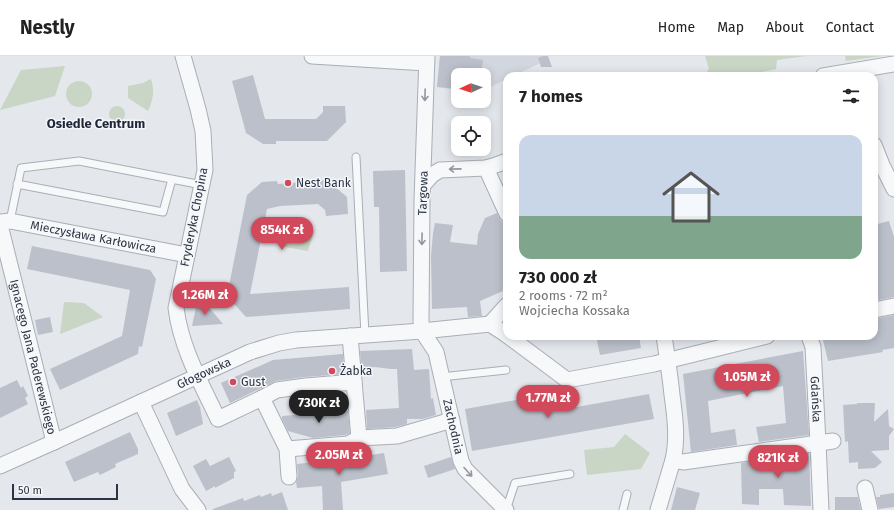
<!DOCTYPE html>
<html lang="en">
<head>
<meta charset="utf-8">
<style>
	body { margin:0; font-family:"Fira Sans",sans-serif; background:#f2f2f2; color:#222; height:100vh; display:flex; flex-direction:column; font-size:15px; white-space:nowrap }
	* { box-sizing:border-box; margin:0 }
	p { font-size:13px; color:#767676 }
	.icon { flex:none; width:22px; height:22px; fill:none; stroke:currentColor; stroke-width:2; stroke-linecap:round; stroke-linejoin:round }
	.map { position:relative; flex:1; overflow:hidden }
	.sheet { position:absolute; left:503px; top:16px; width:375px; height:268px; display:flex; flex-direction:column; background:#fff; border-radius:12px; box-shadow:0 2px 10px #0003 }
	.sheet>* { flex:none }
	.needle { width:26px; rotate:267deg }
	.fabs { position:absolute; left:451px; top:12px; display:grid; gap:8px }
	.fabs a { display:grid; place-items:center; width:40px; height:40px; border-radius:8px; background:#fff; box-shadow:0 2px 10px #0003; font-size:20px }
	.scale { position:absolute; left:12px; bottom:10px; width:106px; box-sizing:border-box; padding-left:4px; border:2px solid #2b3445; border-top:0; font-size:11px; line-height:14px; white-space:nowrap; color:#2b3445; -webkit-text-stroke:3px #f4f6f9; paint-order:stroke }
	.price { position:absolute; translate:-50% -34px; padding:0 9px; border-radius:14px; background:#d1495b; color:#fff; font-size:13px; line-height:26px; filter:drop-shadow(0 1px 2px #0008) }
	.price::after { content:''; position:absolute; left:50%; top:24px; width:12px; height:9px; margin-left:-6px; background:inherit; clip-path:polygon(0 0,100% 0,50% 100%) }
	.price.selected { background:#222; color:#fff }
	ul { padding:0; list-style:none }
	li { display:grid; align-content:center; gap:8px; height:212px; padding:0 16px }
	li span { display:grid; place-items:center; height:124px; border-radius:12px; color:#555 }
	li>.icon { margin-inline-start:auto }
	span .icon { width:72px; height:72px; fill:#fffc; stroke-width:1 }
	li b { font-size:17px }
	h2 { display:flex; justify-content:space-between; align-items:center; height:48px; padding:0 16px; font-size:17px }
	header { display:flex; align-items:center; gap:24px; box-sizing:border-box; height:56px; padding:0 20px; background:#fff; border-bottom:1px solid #e0e0e0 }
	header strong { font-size:19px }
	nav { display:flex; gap:22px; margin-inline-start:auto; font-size:14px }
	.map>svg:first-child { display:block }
	.built { fill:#d2d6de }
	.green { fill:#c9d6c5 }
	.building { fill:#bbc0ca }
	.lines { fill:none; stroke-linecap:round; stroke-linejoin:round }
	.lane-casing { stroke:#a9aeb7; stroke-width:9 }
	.street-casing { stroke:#a9aeb7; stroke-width:17 }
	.lane { stroke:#f7f8fa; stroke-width:7 }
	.street { stroke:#f7f8fa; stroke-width:15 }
	.oneway { stroke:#9196a0 }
	.poi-dot { fill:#d1495b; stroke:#f4f6f9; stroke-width:1.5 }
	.labels { text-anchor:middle; stroke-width:3; stroke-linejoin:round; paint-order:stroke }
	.poi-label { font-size:12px; fill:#2b3445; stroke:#f4f6f9; text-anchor:start }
	.street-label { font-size:12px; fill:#2b3445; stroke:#f4f6f9 }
	.neighbourhood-label { font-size:13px; font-weight:bold; fill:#1d2536; stroke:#f4f6f9 }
</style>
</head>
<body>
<header>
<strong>Nestly</strong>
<nav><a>Home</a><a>Map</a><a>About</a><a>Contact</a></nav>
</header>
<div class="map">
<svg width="894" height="454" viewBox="0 0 894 454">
	<rect width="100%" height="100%" fill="#e4e7ec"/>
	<path class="built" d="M 440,0 L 543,0 L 545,5 L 513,20 L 507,20 L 507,23 L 484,34 L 484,19 L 458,19 L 458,34 L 437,31 Z"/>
	<path class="green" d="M 705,0 L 806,0 L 777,4 L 776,13 C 753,18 729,24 705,18 L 709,13 Z
		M 845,0 L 882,0 L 846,5 Z
		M 65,10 L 55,40 L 0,54 L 21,14 Z
		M 151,23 C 155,35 153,44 148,55 L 128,42 L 128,30 L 143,27 Z
		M66 38a13 13 0 1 1 26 0a13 13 0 1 1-26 0Z
		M109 58a8 8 0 1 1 16 0a8 8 0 1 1-16 0Z
		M 285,166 L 314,175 L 308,195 L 279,190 Z
		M 64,246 L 84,247 L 103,261 L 60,278 Z
		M 625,378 L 650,397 L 641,413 L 587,419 L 584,394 L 614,391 Z"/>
	<path class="building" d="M 440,0 L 470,0 L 470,2 L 483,4 L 481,19 L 458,19 L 458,33 L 437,31 Z
		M 543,0 L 548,0 L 552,11 L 541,11 L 538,2 Z
		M 253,19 L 265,63 L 316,63 L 323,56 L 323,50 L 345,50 L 346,66 L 327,85 L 276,85 L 276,88 L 263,88 L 246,77 L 232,25 Z
		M 405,114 L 407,215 L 380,216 L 379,151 L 374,151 L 373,115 Z
		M 327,124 L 347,141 L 348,158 L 326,160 L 325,154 L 318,148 L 280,150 L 267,153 L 250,238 L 349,231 L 350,253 L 246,261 L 227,240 L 247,139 L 262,126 L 277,125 L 278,128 Z
		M 497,157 L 501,165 L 507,167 L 507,232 L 503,235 L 480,245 L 482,260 L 468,261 L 467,251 L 432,253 L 431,200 L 433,177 L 435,167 L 453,169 L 450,186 L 477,189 L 478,178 L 485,162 Z
		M 889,165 L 894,181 L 894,241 L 874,245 L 874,169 Z
		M 32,190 L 150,214 L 156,223 L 142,291 L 139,290 L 138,298 L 60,334 L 50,313 L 122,280 L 130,234 L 27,213 Z
		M 198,242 L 208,250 L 223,268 L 192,270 Z
		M 894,259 L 894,292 L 882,294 L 883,296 L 828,305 L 822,280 L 874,280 L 874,263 Z
		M 50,261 L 53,276 L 38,279 L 35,264 Z
		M 596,280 L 639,280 L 641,292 L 600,299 Z
		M 412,293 L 414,314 L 429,313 L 431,343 L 433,342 L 436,359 L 422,363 L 407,363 L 407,368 L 395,371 L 367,373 L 366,354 L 399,352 L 397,313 L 391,313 L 375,311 L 362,312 L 360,295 Z
		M 803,295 L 809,379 L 759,386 L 756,371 L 786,367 L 783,330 L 708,345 L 711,377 L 735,373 L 737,389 L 691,396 L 683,318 Z
		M 343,298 L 344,318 L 305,321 L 276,325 L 230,347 L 221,327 L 273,304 Z
		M 17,324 L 21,332 L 23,330 L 28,340 L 25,342 L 28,348 L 0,362 L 0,332 Z
		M 556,337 L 560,354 L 649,338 L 654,363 L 472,395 L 465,353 Z
		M 197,344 L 200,351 L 203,368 L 176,380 L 167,357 Z
		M 857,347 L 875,347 L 874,366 L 888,353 L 889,370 L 894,373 L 889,380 L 889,394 L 871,395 L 882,406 L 875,412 L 858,413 L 858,406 L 849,407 L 848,385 L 845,386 L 843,349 L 857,348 Z
		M 348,355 L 350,377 L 345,379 L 313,382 L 288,375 L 282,363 L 282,360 Z
		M 130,376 L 138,393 L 138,398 L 115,408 L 116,411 L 100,419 L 98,416 L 74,426 L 65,406 Z
		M 384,397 L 388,418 L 341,426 L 343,454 L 323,454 L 322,430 L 297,432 L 296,426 L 298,420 L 297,408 L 353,402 Z
		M 809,397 L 811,450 L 784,449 L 783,433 L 759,433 L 759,449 L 742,448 L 741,407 Z
		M 229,401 L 236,415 L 234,416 L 234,422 L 215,432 L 215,430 L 206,435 L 193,410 L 206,403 L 210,410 Z
		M 451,401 L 455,413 L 428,422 L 424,410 Z
		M 677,431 L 700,437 L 695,454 L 671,454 Z
		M 282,436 L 288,454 L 213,454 L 213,453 L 243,442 L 244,445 L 260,439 L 261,441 L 271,437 L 272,440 Z
		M 894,437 L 894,451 L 879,453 L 876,441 L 880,441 L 880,439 Z
		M 835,441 L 858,441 L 861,454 L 835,454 Z"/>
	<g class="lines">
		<defs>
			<path id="lane" d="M 356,101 L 365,279
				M 17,128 L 163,156 L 172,123
				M 10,165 L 21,112 L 79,105 L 202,129
				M 441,321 L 506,314
				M 506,454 L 515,427 L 570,418
				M 623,454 L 627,438"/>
			<g id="street">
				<path d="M 183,0 L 198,53 L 203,75 L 205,114 L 176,252 C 181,292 201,327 218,363 L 262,342 L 277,334 L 306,330 L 354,326"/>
				<path d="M 312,0 L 426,7"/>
				<path id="s1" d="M 427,0 L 422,144 L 421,265 L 422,275 L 436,296 L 461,405 L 465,413 L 506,454"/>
				<path d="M 823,20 L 894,8"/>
				<path d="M 874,89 L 882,109 L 894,133"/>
				<path d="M 486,112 L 507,158"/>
				<path d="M 423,129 L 432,119 L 440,114 L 486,112 L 493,110 L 507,105"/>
				<path id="s2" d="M 0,166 L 10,165 L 187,199"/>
				<path id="s3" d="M 0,169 L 54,386"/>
				<path d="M 874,254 L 894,250"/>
				<path d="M 490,268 L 507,249"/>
				<path d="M 350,280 L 359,382"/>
				<path d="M 508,280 L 567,324 L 654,308 L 767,280"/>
				<path d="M 664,280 C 667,300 670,319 672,339 C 675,361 678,382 673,404"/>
				<path id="s4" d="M 809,280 L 813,291 L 818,387 L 821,454"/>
				<path d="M 262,342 L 287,393 L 289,421"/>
				<path d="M 141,346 L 182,433 L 198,454"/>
				<path d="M 287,393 L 348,388 L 359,382 L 397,380 L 452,364"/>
				<path id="s5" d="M 0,410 L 54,386 L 250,296 L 279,287 L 296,284 L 422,275 L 490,268 L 507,279"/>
				<path d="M 865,432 L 870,454"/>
				<path d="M 658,454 L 673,404 L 683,406 L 833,385"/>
			</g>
		</defs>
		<use href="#lane" class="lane-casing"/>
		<use href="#street" class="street-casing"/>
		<use href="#lane" class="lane"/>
		<use href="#street" class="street"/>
	</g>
	<defs><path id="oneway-shaft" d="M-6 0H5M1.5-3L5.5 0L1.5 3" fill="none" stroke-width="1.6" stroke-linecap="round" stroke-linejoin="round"/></defs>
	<g class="oneway">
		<use href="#oneway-shaft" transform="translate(425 39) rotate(92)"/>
		<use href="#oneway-shaft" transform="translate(455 113) rotate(179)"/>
		<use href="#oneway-shaft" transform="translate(422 183) rotate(91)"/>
		<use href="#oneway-shaft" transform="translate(468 416) rotate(48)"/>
	</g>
	<g class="poi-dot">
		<circle cx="288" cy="127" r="4"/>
		<circle cx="332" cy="315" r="4"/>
		<circle cx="233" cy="326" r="4"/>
	</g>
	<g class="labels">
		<g class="poi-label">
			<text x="296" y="131">Nest Bank</text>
			<text x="340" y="319">Żabka</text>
			<text x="241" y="330">Gust</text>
		</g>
		<g class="street-label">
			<text transform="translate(423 137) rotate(-88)" y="4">Targowa</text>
			<text transform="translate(194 161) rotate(-79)" y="4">Fryderyka Chopina</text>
			<text dy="4" stroke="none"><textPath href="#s2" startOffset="95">Mieczysława Karłowicza</textPath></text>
			<text dy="4" stroke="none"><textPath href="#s3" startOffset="136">Ignacego Jana Paderewskiego</textPath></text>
			<text dy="4" stroke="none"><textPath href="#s5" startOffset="224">Głogowska</textPath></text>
			<text dy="4" stroke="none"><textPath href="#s4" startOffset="64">Gdańska</textPath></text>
			<text dy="4" stroke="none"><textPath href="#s1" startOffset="377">Zachodnia</textPath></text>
		</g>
		<g class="neighbourhood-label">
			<text x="96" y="72">Osiedle Centrum</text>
		</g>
	</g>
</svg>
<div class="fabs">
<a><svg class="needle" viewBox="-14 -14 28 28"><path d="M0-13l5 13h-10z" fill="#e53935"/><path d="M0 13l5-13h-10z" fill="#767676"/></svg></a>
<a><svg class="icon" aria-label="locate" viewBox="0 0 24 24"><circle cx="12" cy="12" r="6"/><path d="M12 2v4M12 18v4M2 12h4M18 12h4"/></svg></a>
</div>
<div class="scale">50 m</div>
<b class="price" style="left:282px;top:195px">854K zł</b>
<b class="price" style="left:205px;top:260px">1.26M zł</b>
<b class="price" style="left:747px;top:342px">1.05M zł</b>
<b class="price" style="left:548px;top:363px">1.77M zł</b>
<b class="price selected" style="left:319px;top:368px">730K zł</b>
<b class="price" style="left:339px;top:420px">2.05M zł</b>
<b class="price" style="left:778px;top:423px">821K zł</b>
<section class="sheet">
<h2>7 homes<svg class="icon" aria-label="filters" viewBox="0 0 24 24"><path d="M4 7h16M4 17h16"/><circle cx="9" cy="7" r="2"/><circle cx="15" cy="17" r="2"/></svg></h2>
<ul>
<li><span style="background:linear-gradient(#c9d6e8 65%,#7fa58c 0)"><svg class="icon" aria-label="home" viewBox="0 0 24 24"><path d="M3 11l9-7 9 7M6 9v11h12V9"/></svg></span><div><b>730 000 zł</b><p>2 rooms · 72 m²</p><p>Wojciecha Kossaka</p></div></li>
</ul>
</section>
</div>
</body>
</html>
